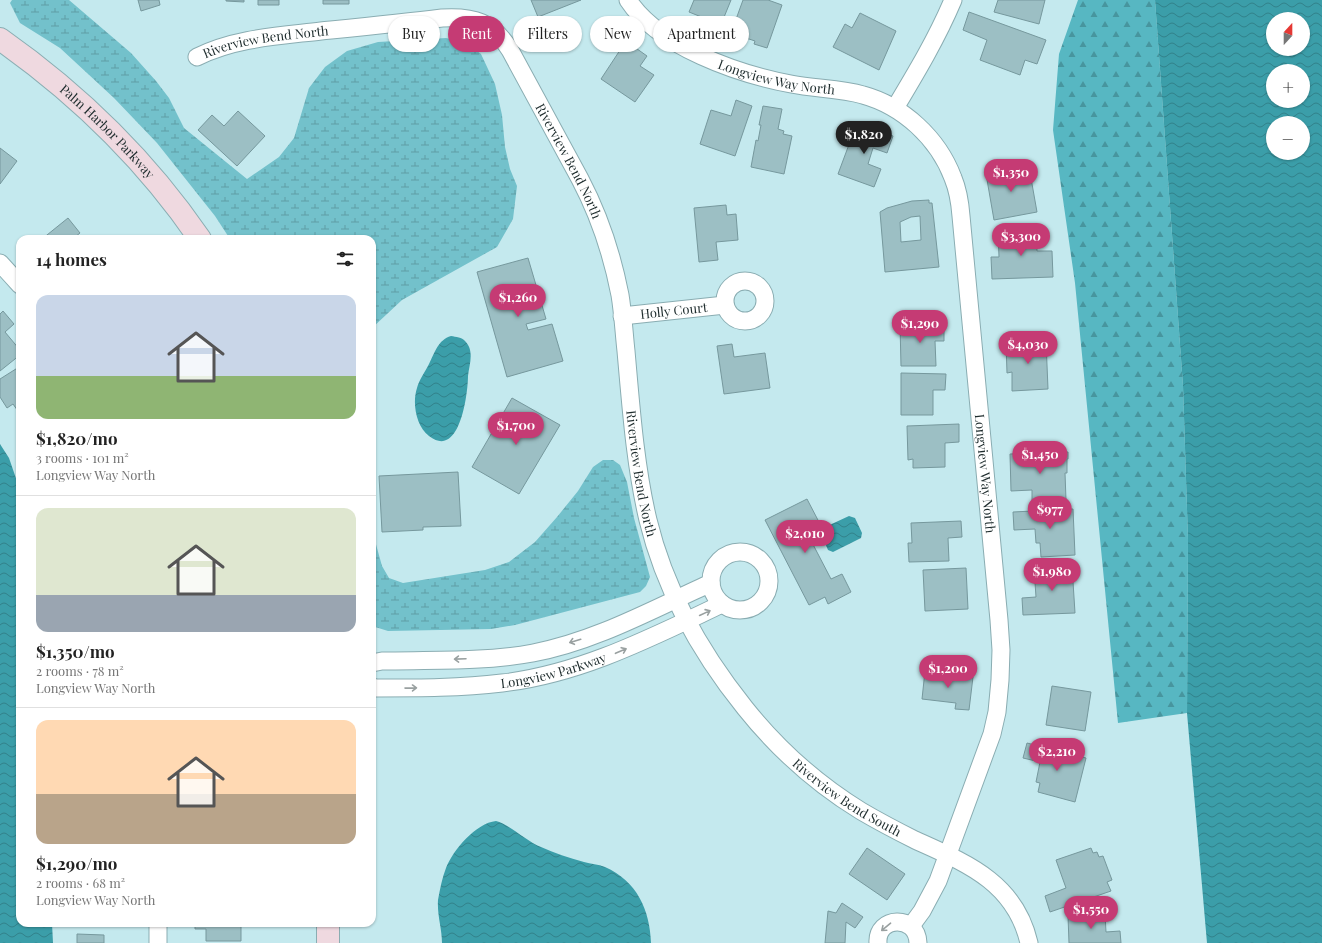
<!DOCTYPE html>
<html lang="en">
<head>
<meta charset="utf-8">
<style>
	body { margin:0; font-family:"Playfair Display",serif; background:#f2f2f2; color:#222; height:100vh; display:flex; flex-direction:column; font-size:15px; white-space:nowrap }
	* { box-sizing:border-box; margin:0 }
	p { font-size:13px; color:#767676 }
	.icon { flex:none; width:22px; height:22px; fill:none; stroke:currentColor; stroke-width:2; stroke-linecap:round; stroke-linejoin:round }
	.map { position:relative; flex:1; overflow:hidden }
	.drawer { position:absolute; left:16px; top:235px; width:360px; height:692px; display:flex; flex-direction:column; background:#fff; border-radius:12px; box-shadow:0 1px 3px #0004 }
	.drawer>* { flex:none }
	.hud { position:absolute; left:388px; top:16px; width:380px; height:36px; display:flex; gap:8px }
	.needle { width:26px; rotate:21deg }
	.fabs { position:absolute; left:1266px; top:12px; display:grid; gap:8px }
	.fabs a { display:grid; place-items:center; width:44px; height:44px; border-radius:50%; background:#fff; box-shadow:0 1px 3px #0004; font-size:20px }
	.price { position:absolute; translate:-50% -34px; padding:0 9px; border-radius:14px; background:#c53b74; color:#fff; font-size:13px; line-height:26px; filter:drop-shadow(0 1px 2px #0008) }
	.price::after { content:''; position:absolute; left:50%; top:24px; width:12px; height:9px; margin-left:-6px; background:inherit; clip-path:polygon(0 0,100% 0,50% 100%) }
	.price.on { background:#222; color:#fff }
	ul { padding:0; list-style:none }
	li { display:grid; align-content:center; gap:8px; height:212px; padding:0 20px }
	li+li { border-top:1px solid #e0e0e0 }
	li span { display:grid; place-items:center; height:124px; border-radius:12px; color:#555 }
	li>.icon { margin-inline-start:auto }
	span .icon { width:72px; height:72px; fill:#fffc; stroke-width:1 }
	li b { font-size:17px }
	h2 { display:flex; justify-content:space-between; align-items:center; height:48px; padding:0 20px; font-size:17px }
	.tag { padding:0 14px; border-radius:18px; background:#fff; box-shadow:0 1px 3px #0004; font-size:14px; line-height:36px }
	.tag.on { background:#c53b74; color:#fff }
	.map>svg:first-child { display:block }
	.forest { fill:url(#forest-firs) }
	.wetland { fill:url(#wetland-marsh) }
	.water { fill:url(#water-waves); fill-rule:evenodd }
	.building { fill:#9cbfc4; stroke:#76989d; fill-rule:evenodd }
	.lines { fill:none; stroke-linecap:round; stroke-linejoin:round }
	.street-casing { stroke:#8aadb2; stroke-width:19 }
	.secondary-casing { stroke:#8aadb2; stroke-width:24 }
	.street { stroke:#fff; stroke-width:17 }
	.secondary { stroke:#efd9e0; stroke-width:22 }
	.oneway { stroke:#99a0a0 }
	.labels { text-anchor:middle; stroke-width:3; stroke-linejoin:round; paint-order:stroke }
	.street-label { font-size:13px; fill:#1d2b2c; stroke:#d1f6fb }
</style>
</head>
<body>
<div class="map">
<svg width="1322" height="943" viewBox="0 0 1322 943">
	<defs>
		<pattern id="forest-firs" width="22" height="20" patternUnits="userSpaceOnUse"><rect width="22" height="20" fill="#57b7c2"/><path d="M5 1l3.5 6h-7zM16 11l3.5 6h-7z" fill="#47959e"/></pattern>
		<pattern id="wetland-marsh" width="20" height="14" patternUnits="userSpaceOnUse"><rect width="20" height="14" fill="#73c1cb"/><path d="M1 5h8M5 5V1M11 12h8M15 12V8" fill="none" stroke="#5e9da5"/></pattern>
		<pattern id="water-waves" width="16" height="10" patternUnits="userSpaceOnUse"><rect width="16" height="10" fill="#3b9ea9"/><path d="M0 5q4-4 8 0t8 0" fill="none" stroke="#31818a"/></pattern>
	</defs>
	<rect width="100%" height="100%" fill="#c4e9ee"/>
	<path class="forest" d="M 1078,0 L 1155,0 L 1183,386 L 1188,540 L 1187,713 L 1118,723 L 1075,283 L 1053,130 L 1059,54 Z"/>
	<path class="wetland" d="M 12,0 L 69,0 L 131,53 L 156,81 L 169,98 L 184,128 L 247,179 L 279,157 L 294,138 L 309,88 L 325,67 L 347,51 L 378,42 L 446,38 L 467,43 L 481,54 L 495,84 L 502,115 L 505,147 L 510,169 L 517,186 L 513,219 L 497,247 L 402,300 L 372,328 L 372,239 L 230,239 L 215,216 L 157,143 L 114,98 L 60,48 L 20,23 L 10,3 Z
		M 603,460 L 613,460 L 620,465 L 627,482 L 634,518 L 650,577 L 646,586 L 640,592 L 515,625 L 491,629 L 388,631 L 372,626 L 372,530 L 382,566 L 389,578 L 403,583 L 485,570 L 509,562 L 535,542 L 557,517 L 578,491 L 593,467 Z"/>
	<path class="water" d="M 1155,0 L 1322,0 L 1322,943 L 1207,943 L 1187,713 L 1188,540 L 1183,386 ZM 1273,19 L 1303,19 L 1303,49 L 1273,49 ZM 1273,71 L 1303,71 L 1303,101 L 1273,101 ZM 1273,123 L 1303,123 L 1303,153 L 1273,153 Z
		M 451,336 C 456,337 462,337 465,341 C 475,351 469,365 468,376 C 468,393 460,460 429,436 C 416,426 412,403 417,388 C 419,380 425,372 429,364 C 435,352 438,340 451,336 Z
		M 0,444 L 9,458 L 20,490 L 20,923 L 52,923 L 53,943 L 0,943 Z
		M 849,516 L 855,518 L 862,533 L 861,538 L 833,552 L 828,550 L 821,534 L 823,528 Z
		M 496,821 C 509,824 526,841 541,847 C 554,853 569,858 584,862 C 591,864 598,864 605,867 C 637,881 650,910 651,943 L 442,943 C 442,929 437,915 438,900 C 440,889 442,878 446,868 C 453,850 476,823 496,821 Z"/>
	<path class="building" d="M 138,0 L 159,0 L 160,5 L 141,11 Z
		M 226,0 L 244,0 L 244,2 L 226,1 Z
		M 258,0 L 279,0 L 279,5 L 258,5 Z
		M 323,0 L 349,0 L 349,4 L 323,4 Z
		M 531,0 L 581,0 L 538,17 Z
		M 694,0 L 731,0 L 718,32 L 701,25 L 704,18 L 689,12 Z
		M 743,0 L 768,0 L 782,5 L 767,48 L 754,44 L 755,41 L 731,33 Z
		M 998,0 L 1045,0 L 1039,24 L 994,12 Z
		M 969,12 L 1046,40 L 1037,64 L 1025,60 L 1020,75 L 980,60 L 987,40 L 963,30 Z
		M 860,13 L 896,31 L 879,70 L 833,47 L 845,24 L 852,28 Z
		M 626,41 L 647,56 L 640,66 L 654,75 L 635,102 L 601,79 Z
		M 736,100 L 752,106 L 735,156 L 700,144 L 711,110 L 731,116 Z
		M 763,106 L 782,109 L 778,129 L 784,131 L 783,134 L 792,136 L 784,174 L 751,167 L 756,140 L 758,141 L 761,125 L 759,125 Z
		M 238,111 L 265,136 L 237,166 L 198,130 L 212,115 L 224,126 Z
		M 857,123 L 893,136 L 887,153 L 873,148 L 868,164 L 881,169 L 874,187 L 838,174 Z
		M 0,148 L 17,161 L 0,184 Z
		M 1029,167 L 1037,212 L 994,220 L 986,174 Z
		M 929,200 L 929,203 L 932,203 L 939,267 L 885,272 L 880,212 L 887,208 L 912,201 ZM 920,216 L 921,240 L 901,242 L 900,222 L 911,217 Z
		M 726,205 L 727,215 L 736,214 L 738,240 L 716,242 L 718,260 L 699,262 L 694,208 Z
		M 68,218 L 80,233 L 75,237 L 77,239 L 42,239 Z
		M 1036,229 L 1037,251 L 1052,251 L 1053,277 L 992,279 L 991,257 L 999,257 L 998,230 Z
		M 528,258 L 546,319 L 526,324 L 528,330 L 552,324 L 563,361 L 507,377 L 477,272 Z
		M 3,311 L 14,324 L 5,332 L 20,350 L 20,355 L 0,371 L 0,314 Z
		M 944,323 L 944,341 L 935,341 L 936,366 L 901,366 L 900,324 Z
		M 1046,341 L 1048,389 L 1012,391 L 1012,372 L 1007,373 L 1006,343 Z
		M 732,344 L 734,357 L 765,353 L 770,388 L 724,394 L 717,346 Z
		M 19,367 L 20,368 L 20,414 L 13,404 L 7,408 L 0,397 L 0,379 Z
		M 901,373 L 946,374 L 945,390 L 933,390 L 933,415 L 901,415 Z
		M 512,398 L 560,425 L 519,494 L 472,467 Z
		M 959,424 L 959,442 L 945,443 L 945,467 L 913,468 L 913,459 L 908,460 L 907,426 Z
		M 1068,452 L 1068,459 L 1067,459 L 1067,473 L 1065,473 L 1066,500 L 1032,502 L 1032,490 L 1011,491 L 1010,454 Z
		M 458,472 L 461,526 L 423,527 L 423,530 L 382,532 L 379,476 Z
		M 807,499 L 820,524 L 806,531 L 831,579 L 842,574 L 851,592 L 828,604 L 825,597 L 809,605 L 765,520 Z
		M 1073,509 L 1075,555 L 1041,557 L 1040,543 L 1036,543 L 1035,529 L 1014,530 L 1013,512 Z
		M 961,521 L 962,537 L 948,538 L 949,561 L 909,562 L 908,543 L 912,543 L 911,523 Z
		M 1072,566 L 1075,613 L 1023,615 L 1022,598 L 1036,597 L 1034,568 Z
		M 966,568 L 968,609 L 925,611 L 923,570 Z
		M 925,671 L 973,677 L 969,710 L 955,709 L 956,703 L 922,699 Z
		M 1052,686 L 1091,692 L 1085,731 L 1046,725 Z
		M 1027,743 L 1086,758 L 1075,802 L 1038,792 L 1040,783 L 1036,782 L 1040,762 L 1023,758 Z
		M 867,848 L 905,874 L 887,900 L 849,874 Z
		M 1091,848 L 1093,853 L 1097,852 L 1099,857 L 1103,856 L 1112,880 L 1107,882 L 1111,891 L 1050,912 L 1045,896 L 1066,888 L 1056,860 Z
		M 842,903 L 863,917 L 855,928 L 846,922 L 845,943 L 825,943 L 828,911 L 836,913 Z
		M 1105,914 L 1106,932 L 1120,931 L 1121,943 L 1069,943 L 1068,916 Z
		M 195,923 L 241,923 L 241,941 L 206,941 L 206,929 L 195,929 Z
		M 77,934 L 104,935 L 104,943 L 77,943 Z"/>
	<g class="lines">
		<defs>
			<g id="street">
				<path id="s1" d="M 628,0 C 659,47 738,74 791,84 C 815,89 840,88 863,95 C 903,106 938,138 953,178 C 958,190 960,203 961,216 L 999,620 L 1001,650 L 1000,680 L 997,712 L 992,734 L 938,881 L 922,911 L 911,926"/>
				<path id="s2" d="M 197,57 C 235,38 279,36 321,31 C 361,27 402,23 442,18 C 474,16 493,22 510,50 L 580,179 C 599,215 612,254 620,295 C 623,313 624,333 626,351 C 631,407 635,465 648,520 C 665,590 700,652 745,708 C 777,748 817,784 861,811 C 878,821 897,831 915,840 C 966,863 1015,882 1029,943"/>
				<path d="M 895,108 C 916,73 937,38 953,0"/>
				<path d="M 0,263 L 20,285"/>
				<circle cx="745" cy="301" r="20"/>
				<path id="s3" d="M 622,316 L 725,305"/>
				<circle cx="740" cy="581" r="29"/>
				<path d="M 372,663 L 382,661 C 430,660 485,662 533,653 C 596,641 653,609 711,583"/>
				<path id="s4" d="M 372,687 L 377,688 C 419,688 461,688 502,683 C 581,674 652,637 722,604"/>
				<path d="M 158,923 L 158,943"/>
				<path d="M 878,943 C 876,916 917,914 918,943"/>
			</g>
			<g id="secondary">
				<path id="s5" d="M 0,39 C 78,94 146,160 200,239"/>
				<path d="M 328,943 L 328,923"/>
			</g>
		</defs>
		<use href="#street" class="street-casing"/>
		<use href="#secondary" class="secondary-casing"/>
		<use href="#street" class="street"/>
		<use href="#secondary" class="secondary"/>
	</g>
	<defs><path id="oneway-shaft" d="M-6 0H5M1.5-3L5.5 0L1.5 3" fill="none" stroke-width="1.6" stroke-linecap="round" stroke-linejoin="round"/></defs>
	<g class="oneway">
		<use href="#oneway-shaft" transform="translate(705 613) rotate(-25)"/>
		<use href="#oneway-shaft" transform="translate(575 641) rotate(163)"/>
		<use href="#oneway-shaft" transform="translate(621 651) rotate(-23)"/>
		<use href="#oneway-shaft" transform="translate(460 659) rotate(178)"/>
		<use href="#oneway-shaft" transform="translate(411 688) rotate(-1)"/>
		<use href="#oneway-shaft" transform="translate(886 927) rotate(140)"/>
	</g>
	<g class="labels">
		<g class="street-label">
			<text dy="5" stroke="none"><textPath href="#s2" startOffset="71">Riverview Bend North</textPath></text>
			<text dy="5" stroke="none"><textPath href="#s1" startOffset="172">Longview Way North</textPath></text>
			<text dy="5" stroke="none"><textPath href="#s5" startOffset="142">Palm Harbor Parkway</textPath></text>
			<text dy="5" stroke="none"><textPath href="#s2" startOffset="455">Riverview Bend North</textPath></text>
			<text dy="5" stroke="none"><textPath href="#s3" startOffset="52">Holly Court</textPath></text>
			<text dy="5" stroke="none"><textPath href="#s2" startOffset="779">Riverview Bend North</textPath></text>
			<text dy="5" stroke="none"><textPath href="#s1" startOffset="685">Longview Way North</textPath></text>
			<text dy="5" stroke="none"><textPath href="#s4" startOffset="183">Longview Parkway</textPath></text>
			<text dy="5" stroke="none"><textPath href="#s2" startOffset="1176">Riverview Bend South</textPath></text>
		</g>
	</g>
</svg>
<div class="fabs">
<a><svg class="needle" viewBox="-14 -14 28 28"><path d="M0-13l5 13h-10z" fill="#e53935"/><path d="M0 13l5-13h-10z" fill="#767676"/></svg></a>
<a>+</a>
<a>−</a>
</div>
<b class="price on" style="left:864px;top:155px">$1,820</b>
<b class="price" style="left:1011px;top:193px">$1,350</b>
<b class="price" style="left:1021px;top:257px">$3,300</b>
<b class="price" style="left:518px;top:318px">$1,260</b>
<b class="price" style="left:920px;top:344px">$1,290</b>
<b class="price" style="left:1028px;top:365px">$4,030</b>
<b class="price" style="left:516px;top:446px">$1,700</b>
<b class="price" style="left:1040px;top:475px">$1,450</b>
<b class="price" style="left:1050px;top:530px">$977</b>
<b class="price" style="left:805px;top:554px">$2,010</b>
<b class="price" style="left:1052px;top:592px">$1,980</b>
<b class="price" style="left:948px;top:689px">$1,200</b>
<b class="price" style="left:1057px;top:772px">$2,210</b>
<b class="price" style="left:1091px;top:930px">$1,550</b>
<div class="hud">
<a class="tag">Buy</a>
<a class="tag on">Rent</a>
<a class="tag">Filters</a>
<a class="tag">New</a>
<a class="tag">Apartment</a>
</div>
<section class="drawer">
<h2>14 homes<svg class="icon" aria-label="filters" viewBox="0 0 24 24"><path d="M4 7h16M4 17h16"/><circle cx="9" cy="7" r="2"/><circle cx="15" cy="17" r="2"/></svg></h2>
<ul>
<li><span style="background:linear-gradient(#c9d6e8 65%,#8fb573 0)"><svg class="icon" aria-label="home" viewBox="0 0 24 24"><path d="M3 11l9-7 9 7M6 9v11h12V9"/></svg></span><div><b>$1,820/mo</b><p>3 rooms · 101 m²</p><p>Longview Way North</p></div></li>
<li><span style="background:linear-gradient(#dfe7d0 70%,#9aa5b1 0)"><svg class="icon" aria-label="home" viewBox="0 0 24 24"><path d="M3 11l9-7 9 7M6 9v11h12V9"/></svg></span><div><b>$1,350/mo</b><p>2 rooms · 78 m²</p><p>Longview Way North</p></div></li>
<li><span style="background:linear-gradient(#ffd9b3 60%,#b9a48a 0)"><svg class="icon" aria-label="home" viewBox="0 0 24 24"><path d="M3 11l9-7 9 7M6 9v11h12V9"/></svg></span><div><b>$1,290/mo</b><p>2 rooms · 68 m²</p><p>Longview Way North</p></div></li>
</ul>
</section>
</div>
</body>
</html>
